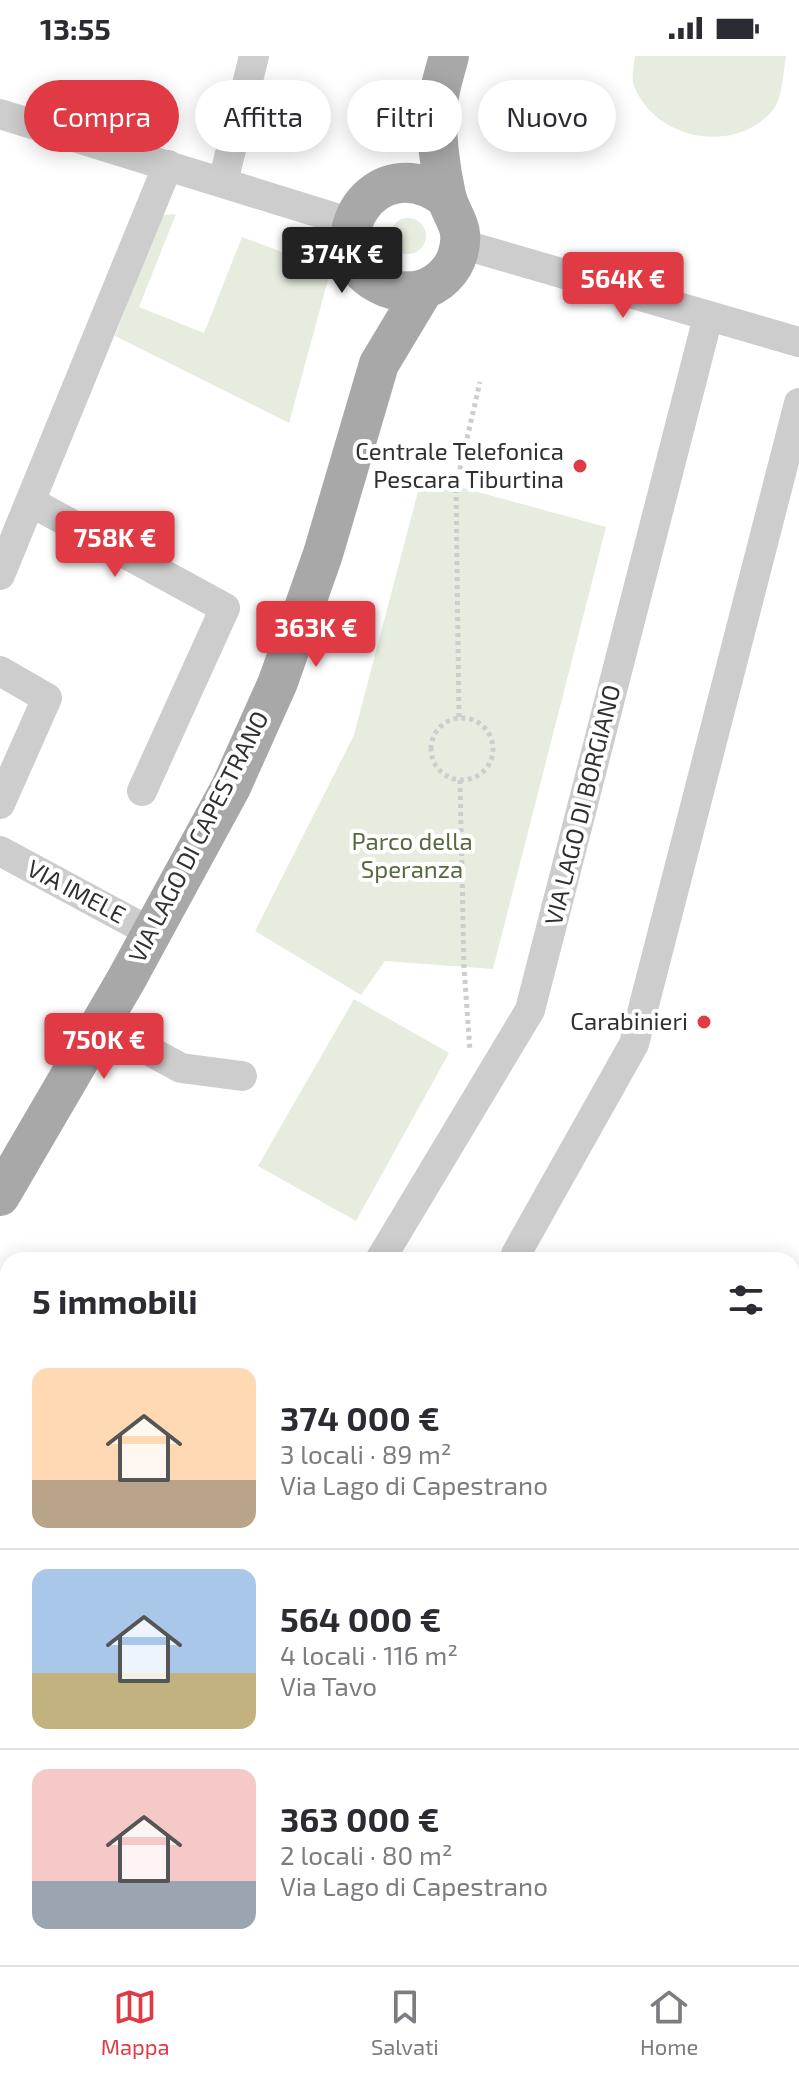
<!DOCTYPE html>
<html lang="it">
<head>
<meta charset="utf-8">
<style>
	body { margin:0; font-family:"Exo 2",sans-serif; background:#f7f7f7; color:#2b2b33; height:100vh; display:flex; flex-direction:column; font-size:30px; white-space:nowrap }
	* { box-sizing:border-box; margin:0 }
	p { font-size:26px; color:#7c7c81 }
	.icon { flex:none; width:44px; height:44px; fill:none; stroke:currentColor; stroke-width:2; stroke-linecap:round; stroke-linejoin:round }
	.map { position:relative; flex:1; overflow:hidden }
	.sheet { position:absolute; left:0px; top:1196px; width:800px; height:714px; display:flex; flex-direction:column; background:#fff; border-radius:24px 24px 0 0; box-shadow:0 4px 20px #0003 }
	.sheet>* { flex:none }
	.banner { position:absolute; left:24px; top:24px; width:752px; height:72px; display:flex; gap:16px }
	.price { position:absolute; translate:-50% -68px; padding:0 18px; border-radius:8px; background:#e03a44; color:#fff; font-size:26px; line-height:52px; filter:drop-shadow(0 2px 4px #0008) }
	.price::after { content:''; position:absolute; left:50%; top:48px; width:24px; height:18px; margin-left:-12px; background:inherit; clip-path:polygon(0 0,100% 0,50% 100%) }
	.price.current { background:#222; color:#fff }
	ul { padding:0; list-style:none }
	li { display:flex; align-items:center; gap:24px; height:200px; padding:0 32px }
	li+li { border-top:2px solid #e1e1e2 }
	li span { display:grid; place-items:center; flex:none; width:224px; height:160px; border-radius:16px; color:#555 }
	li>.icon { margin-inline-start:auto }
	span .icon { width:96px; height:96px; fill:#fffc; stroke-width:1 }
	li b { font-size:34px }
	h2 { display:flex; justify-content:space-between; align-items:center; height:96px; padding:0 32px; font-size:34px }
	.pill { padding:0 28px; border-radius:36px; background:#fff; box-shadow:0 4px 20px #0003; font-size:28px; line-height:72px }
	.pill.current { background:#e03a44; color:#fff }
	.status { display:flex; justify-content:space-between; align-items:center; height:56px; padding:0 40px; background:#fff; direction:ltr }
	.status svg { height:22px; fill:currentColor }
	.dock { display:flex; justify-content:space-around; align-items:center; height:112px; border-top:2px solid #e1e1e2; background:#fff; font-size:22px; color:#7c7c81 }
	.dock a { display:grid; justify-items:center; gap:4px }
	.dock .current { color:#e03a44 }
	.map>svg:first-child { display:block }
	.green { fill:#e6eddf }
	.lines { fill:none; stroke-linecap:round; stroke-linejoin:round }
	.path { stroke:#cdcdcd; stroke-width:5; stroke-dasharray:4 4; stroke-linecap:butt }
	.minor { stroke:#cdcdcd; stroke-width:30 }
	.major { stroke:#a8a8a8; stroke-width:40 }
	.poi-dot { fill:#e03a44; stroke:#fff; stroke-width:3 }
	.labels { text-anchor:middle; stroke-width:8; stroke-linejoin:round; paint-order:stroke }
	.poi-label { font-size:24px; fill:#303030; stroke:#fff; text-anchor:end }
	.street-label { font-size:24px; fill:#303030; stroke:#fff }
	.park-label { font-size:24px; fill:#536b3f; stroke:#fff }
</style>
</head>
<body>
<div class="status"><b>13:55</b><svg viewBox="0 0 49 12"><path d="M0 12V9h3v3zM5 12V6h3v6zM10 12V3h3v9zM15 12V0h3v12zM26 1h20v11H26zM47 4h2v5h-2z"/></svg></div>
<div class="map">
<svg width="799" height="1909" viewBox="0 0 799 1909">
	<rect width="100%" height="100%" fill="#fff"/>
	<path class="green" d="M 635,0 L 786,0 C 783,16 783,41 773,54 C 735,99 656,85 634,30 C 631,22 634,9 635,0 Z
		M 176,158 L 139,251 L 204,277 L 242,181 L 325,212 L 329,220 L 289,367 L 115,280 L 161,159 Z
		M390 180a18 18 0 1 1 36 0a18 18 0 1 1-36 0Z
		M 421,424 L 456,430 L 606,471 L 493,913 L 385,905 L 361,939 L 255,875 L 354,679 Z
		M 354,943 L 449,997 L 356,1165 L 258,1110 Z
		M 799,1493 L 799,1723 L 792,1719 L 792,1506 Z
		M 0,1813 L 8,1821 L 8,1872 L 0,1878 Z"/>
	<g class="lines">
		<path class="path" d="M 459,661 L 456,430 L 480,326
			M431 693a31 31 0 1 1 62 0a31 31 0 1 1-62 0Z
			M 460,724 L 464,911 L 470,995"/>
		<path class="minor" d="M 0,58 L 352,167
			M 223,126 L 254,0
			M 461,188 L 799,286
			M 31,446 L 225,552 L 142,735
			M 0,519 L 168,109
			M 0,615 L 47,642 L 0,748
			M 0,795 L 152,877
			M 100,968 L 181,1012 L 242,1020
			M 380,1204 L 530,954 L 708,261
			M 518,1204 L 516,1198 L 634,988 L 799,347
			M 0,1250 L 8,1255
			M 0,1571 L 8,1576
			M 375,1902 L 386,1909"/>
		<path class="major" d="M 447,143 C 375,87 312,192 379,228 C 392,235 406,237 420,234 C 438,230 454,214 458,197 C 466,169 451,162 446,139 C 440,113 435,75 438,48 C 439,32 445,16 449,0
			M 0,1140 L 126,924 L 231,731 L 278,626 L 323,498 L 379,308 L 424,233"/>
	</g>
	<g class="poi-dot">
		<circle cx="580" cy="410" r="8"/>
		<circle cx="704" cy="966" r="8"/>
	</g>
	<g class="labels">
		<g class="poi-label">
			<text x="564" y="404">Centrale Telefonica<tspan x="564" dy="28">Pescara Tiburtina</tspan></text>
			<text x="688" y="974">Carabinieri</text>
		</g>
		<g class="street-label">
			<text transform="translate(583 749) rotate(-76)" y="8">VIA LAGO DI BORGIANO</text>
			<text transform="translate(199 781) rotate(-63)" y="8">VIA LAGO DI CAPESTRANO</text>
			<text transform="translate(76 836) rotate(28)" y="8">VIA IMELE</text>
		</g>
		<g class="park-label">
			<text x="412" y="794">Parco della<tspan x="412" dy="28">Speranza</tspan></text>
		</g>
	</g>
</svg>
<b class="price current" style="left:342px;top:239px">374K €</b>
<b class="price" style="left:623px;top:264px">564K €</b>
<b class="price" style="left:115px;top:523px">758K €</b>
<b class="price" style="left:316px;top:613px">363K €</b>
<b class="price" style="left:104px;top:1025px">750K €</b>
<div class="banner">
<a class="pill current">Compra</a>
<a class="pill">Affitta</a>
<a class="pill">Filtri</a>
<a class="pill">Nuovo</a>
</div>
<section class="sheet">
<h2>5 immobili<svg class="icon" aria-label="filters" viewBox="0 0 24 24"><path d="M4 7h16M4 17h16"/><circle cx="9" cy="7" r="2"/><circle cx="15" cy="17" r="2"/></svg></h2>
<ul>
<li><span style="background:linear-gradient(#ffd9b3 70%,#b9a48a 0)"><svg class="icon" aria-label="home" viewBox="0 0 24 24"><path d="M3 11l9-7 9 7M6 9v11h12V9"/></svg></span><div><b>374 000 €</b><p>3 locali · 89 m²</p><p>Via Lago di Capestrano</p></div></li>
<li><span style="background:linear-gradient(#a9c7e8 65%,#c2b280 0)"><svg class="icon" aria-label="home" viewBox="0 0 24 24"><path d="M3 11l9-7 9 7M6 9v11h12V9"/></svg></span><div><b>564 000 €</b><p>4 locali · 116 m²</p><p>Via Tavo</p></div></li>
<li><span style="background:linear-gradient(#f6c9c9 70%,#9aa5b1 0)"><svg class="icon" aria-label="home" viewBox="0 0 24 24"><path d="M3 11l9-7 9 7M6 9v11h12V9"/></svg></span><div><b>363 000 €</b><p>2 locali · 80 m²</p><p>Via Lago di Capestrano</p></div></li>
</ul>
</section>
</div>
<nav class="dock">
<a class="current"><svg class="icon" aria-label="map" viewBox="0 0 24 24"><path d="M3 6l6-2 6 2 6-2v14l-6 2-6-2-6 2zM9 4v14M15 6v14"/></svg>Mappa</a>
<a><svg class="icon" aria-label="saved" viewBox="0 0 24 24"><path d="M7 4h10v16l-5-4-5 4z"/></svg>Salvati</a>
<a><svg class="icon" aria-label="home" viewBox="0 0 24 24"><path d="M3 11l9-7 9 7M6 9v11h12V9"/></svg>Home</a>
</nav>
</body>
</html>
